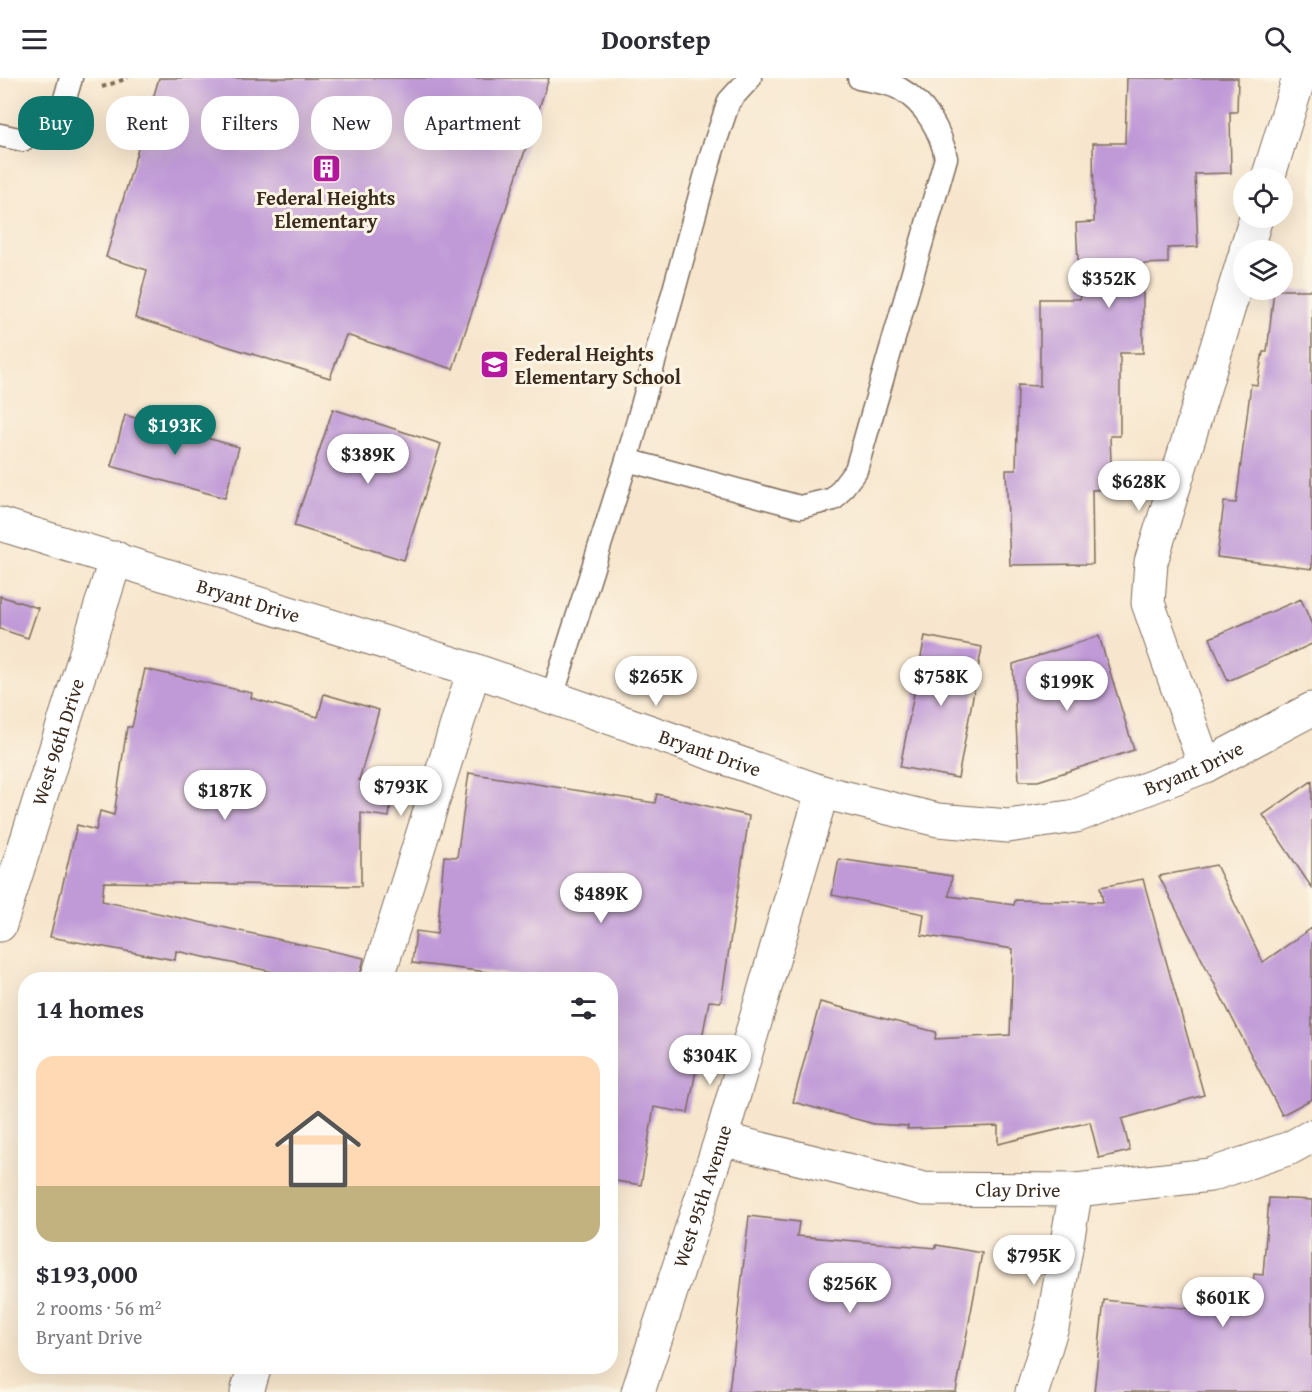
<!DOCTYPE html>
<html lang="en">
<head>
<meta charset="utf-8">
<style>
	body { margin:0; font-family:"Gentium Book Plus",serif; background:#f7f7f7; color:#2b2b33; height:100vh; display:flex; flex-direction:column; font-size:22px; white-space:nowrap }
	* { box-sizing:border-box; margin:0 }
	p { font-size:20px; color:#7c7c81 }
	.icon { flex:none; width:33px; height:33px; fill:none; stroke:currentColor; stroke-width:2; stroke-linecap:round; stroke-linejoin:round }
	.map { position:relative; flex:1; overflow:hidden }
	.drawer { position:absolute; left:18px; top:894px; width:600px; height:402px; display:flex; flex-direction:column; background:#fff; border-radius:24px; box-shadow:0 6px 24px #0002 }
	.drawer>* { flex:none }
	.top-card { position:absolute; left:18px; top:18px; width:600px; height:54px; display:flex; gap:12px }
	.controls { position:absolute; left:1233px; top:90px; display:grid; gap:12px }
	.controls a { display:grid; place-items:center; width:60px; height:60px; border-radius:50%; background:#fff; box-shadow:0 6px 24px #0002; font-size:30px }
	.price { position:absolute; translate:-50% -51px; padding:0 14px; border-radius:21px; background:#fff; color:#222; font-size:20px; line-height:39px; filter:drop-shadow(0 2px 3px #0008) }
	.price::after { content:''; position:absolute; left:50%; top:36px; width:18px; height:14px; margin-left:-9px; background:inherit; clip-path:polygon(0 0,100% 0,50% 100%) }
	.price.active { background:#0f766e; color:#fff }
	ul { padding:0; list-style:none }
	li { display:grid; align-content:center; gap:12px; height:318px; padding:0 18px }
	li+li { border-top:2px solid #e1e1e2 }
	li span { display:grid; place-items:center; height:186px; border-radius:18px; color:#555 }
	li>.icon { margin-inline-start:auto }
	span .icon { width:108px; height:108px; fill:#fffc; stroke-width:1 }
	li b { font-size:26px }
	h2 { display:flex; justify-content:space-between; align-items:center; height:72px; padding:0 18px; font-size:26px }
	.chip { padding:0 21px; border-radius:24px; background:#fff; box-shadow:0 6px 24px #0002; font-size:21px; line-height:54px }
	.chip.active { background:#0f766e; color:#fff }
	header { display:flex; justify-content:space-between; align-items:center; height:78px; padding:0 18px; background:#fff; font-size:27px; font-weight:800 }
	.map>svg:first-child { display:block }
	.building { fill:#c09ad7 }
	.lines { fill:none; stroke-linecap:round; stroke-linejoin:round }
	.service-casing { stroke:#7d6c5b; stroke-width:25 }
	.minor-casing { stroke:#7d6c5b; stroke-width:35 }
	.path { stroke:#7d6c5b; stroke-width:4; stroke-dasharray:4.5 4.5; stroke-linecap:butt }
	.service { stroke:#fff; stroke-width:22 }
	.minor { stroke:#fff; stroke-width:33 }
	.labels { text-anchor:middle; stroke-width:6; stroke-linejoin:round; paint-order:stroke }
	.poi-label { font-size:20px; font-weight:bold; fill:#3b2a1e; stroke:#fcf5e5 }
	.street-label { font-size:20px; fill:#3b2a1e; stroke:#fcf5e5 }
</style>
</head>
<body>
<header><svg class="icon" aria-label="menu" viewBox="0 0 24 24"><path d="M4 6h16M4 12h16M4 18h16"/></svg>Doorstep<svg class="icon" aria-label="search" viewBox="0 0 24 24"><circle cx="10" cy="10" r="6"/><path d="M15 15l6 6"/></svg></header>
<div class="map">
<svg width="1312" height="1314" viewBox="0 0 1312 1314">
	<rect width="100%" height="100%" fill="#fcf5e5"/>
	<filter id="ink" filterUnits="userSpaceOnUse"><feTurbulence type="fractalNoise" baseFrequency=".0167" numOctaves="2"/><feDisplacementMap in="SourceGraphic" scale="12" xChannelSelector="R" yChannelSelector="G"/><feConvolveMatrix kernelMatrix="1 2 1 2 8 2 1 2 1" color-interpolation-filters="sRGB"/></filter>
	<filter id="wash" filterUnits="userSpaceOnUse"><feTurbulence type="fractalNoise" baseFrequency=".008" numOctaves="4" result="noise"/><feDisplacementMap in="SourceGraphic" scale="24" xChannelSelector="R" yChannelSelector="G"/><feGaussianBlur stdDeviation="1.35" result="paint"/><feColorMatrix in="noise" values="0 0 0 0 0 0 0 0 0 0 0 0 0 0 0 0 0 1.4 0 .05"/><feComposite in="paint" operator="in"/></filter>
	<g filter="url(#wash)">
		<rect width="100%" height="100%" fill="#f7e6cd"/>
		<g id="blocks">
			<path class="building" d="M 159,0 L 549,0 L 453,291 L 346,257 L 330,300 L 135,240 L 147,192 L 106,179 Z
				M 1127,0 L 1238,0 L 1237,34 L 1230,34 L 1231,95 L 1195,96 L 1198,169 L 1168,170 L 1168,185 L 1143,186 L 1143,275 L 1120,275 L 1120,358 L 1110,358 L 1112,411 L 1092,412 L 1093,486 L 1010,487 L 1006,392 L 1016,392 L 1018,307 L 1040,308 L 1040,221 L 1080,221 L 1076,145 L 1094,144 L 1093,65 L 1125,65 Z
				M 1274,212 L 1312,212 L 1312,491 L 1217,479 L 1224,424 L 1236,425 L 1251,306 L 1257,307 L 1263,274 L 1267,274 Z
				M 333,331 L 441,366 L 404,482 L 294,448 Z
				M 125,337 L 239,369 L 225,420 L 111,388 Z
				M 0,518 L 38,530 L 28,560 L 0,551 Z
				M 1301,521 L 1312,547 L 1312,566 L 1228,603 L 1210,560 Z
				M 925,558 L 982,569 L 958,700 L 900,689 Z
				M 1099,558 L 1134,672 L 1038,703 L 1019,703 L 1013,586 Z
				M 145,591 L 252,615 L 251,620 L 318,639 L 324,616 L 379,632 L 359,702 L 393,706 L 389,739 L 361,735 L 361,808 L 104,804 L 102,823 L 364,880 L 359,902 L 287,902 L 288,897 L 176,873 L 175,882 L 50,859 L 77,747 L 96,752 L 100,733 L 114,737 L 127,649 L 132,649 Z
				M 469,695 L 655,725 L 657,716 L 749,738 L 721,924 L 709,923 L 688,1035 L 654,1029 L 641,1107 L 610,1102 L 610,902 L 554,902 L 412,885 L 416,853 L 437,856 L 444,778 L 457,779 Z
				M 1312,703 L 1312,810 L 1263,737 Z
				M 839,781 L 952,798 L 949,818 L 1014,827 L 1015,822 L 1103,824 L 1100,809 L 1143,801 L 1204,1017 L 1122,1041 L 1130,1073 L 1099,1080 L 1090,1044 L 998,1066 L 998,1048 L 907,1051 L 908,1048 L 874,1046 L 793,1024 L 820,924 L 936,954 L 935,961 L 1010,957 L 1013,871 L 921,857 L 924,836 L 832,817 Z
				M 1216,787 L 1263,884 L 1312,850 L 1312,1021 L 1282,1037 L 1159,798 Z
				M 1269,1120 L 1312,1122 L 1312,1314 L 1094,1314 L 1104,1222 L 1250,1237 L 1254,1196 L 1263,1197 Z
				M 749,1138 L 799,1144 L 797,1158 L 936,1170 L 936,1167 L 982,1175 L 956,1314 L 729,1314 Z"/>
		</g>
	</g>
	<g filter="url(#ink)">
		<use href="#blocks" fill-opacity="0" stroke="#7d6c5b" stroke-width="1.5"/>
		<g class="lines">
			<defs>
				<path id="service" d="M 0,57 L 23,62 L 61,34 L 71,0
					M 627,382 L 800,429 L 834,421 L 856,392 L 946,80 C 941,53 925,25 900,11 C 889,4 871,3 859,0
					M 552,619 L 627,382 L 712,74 L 729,23 L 750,0"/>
				<g id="minor">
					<path d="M 1268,100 L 1299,0"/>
					<path d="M 1246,172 L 1256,140"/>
					<path id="s1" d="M 0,446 L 474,592 L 822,714 L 938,742 L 1008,748 L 1076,738 L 1205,688 L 1312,631"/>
					<path d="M 1205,688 L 1148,525 L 1151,484 L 1244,180"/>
					<path id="s2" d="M 0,847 L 116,480"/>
					<path d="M 377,902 L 474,592"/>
					<path id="s3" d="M 721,1061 L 924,1111 L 1076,1112 L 1210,1097 L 1290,1070 L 1312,1058"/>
					<path d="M 247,1314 L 255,1288"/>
					<path id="s4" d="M 638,1314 L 721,1061 L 822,714"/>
					<path d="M 1032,1314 L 1053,1245 L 1076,1112"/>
				</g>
			</defs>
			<use href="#service" class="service-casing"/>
			<use href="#minor" class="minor-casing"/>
			<path class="path" d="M 102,9 L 128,0"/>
			<use href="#service" class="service"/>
			<use href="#minor" class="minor"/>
		</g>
	</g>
	<defs>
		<symbol id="building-square" viewBox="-11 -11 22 22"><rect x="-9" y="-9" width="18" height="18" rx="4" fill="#b5179e" stroke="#fcf5e5"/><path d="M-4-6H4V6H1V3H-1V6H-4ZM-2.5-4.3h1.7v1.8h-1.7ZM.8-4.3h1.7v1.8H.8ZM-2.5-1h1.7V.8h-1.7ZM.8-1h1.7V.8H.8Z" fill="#fff"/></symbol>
		<symbol id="school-square" viewBox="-11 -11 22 22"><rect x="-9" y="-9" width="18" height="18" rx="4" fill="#b5179e" stroke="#fcf5e5"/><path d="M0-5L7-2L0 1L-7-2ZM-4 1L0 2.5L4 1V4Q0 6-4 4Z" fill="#fff"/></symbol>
	</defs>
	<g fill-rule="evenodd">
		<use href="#building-square" x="310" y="74" width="33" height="33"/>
		<use href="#school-square" x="478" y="270" width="33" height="33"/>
	</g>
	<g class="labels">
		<g class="poi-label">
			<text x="326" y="127">Federal Heights<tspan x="326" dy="23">Elementary</tspan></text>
			<text x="515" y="283" text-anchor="start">Federal Heights<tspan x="515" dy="23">Elementary School</tspan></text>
		</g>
		<g class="street-label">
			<text dy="7" stroke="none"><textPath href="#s1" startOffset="260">Bryant Drive</textPath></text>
			<text dy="7" stroke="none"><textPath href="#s2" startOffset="192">West 96th Drive</textPath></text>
			<text dy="7" stroke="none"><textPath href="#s1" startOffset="746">Bryant Drive</textPath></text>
			<text dy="7" stroke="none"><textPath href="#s1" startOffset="1250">Bryant Drive</textPath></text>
			<text dy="7" stroke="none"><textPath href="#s3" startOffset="303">Clay Drive</textPath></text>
			<text dy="7" stroke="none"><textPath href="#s4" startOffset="206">West 95th Avenue</textPath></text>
		</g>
	</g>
</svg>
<div class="controls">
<a><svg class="icon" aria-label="locate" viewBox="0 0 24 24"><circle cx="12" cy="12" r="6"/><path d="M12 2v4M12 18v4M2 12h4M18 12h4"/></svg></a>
<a><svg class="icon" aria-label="layers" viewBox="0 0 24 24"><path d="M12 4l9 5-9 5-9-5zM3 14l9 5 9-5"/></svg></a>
</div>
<b class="price" style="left:1109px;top:231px">$352K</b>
<b class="price active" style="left:175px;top:378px">$193K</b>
<b class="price" style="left:368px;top:407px">$389K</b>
<b class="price" style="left:1139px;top:434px">$628K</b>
<b class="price" style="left:656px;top:629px">$265K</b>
<b class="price" style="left:941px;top:629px">$758K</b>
<b class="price" style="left:1067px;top:634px">$199K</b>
<b class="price" style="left:401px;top:739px">$793K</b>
<b class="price" style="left:225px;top:743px">$187K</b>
<b class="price" style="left:601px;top:846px">$489K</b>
<b class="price" style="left:710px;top:1008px">$304K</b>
<b class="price" style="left:1034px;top:1208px">$795K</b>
<b class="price" style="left:850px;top:1236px">$256K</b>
<b class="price" style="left:1223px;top:1250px">$601K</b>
<div class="top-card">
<a class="chip active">Buy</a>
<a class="chip">Rent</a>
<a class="chip">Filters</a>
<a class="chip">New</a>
<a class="chip">Apartment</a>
</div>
<section class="drawer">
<h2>14 homes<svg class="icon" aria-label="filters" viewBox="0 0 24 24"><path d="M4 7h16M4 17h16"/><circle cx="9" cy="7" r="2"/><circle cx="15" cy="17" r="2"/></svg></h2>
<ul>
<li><span style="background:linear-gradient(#ffd9b3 70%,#c2b280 0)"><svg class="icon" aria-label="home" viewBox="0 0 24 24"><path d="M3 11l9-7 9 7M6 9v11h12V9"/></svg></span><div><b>$193,000</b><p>2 rooms · 56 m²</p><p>Bryant Drive</p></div></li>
</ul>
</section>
</div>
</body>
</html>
